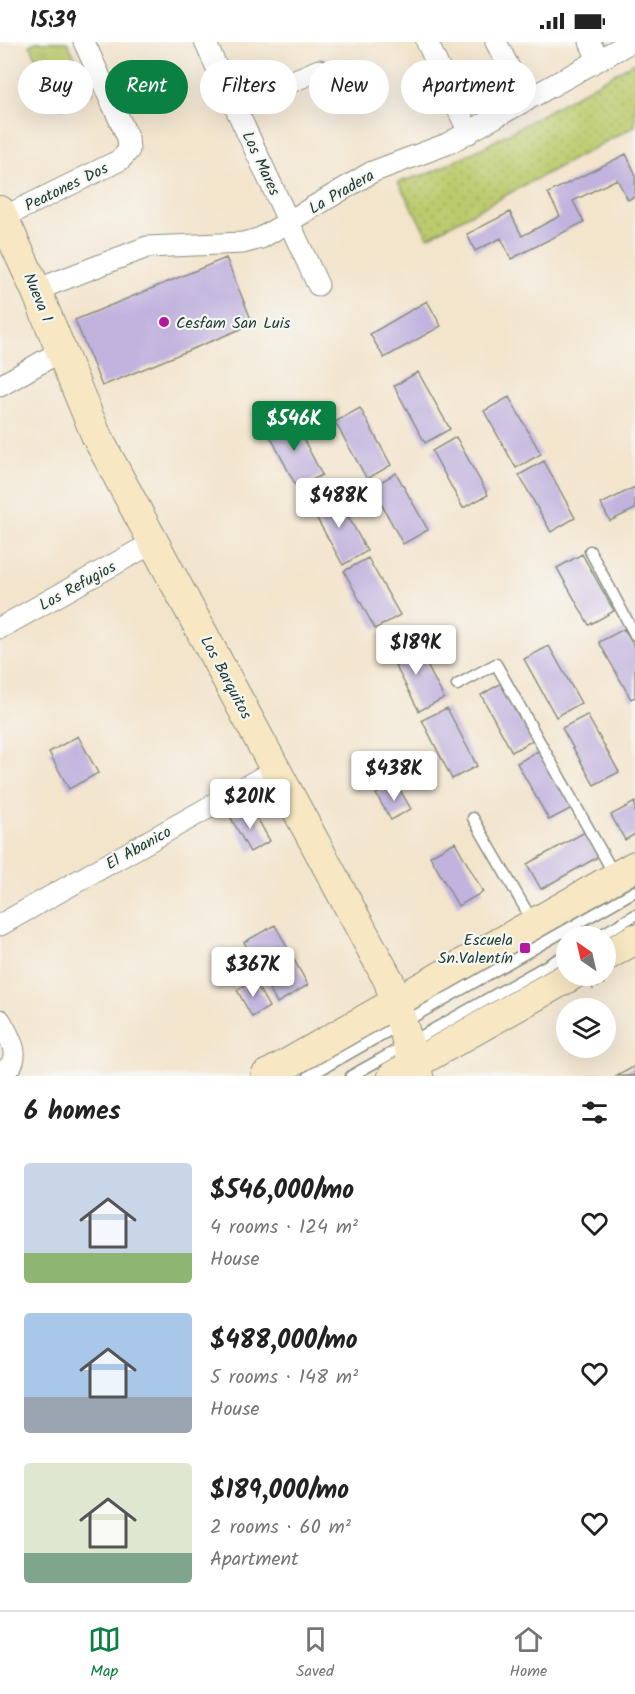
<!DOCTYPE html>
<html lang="en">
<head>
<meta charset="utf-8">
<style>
	body { margin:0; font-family:Kalam,sans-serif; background:#f6f6f6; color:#222; height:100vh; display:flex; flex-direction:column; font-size:22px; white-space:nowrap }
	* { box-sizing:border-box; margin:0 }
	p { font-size:20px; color:#767676 }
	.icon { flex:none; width:33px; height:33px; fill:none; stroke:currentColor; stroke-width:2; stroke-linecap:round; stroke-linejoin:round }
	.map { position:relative; height:1034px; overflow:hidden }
	.drawer { display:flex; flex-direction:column; background:#fff; flex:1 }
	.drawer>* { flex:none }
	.top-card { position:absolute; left:18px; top:18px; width:600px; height:54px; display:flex; gap:12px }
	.needle { width:39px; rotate:326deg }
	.fabs { position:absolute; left:556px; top:884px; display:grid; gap:12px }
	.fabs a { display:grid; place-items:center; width:60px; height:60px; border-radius:50%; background:#fff; box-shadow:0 6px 24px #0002; font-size:30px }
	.price { position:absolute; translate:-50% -51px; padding:0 14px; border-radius:6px; background:#fff; color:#222; font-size:20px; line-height:39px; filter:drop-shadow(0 2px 3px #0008) }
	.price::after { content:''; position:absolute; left:50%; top:36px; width:18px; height:14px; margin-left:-9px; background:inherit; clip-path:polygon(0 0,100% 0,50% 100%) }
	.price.selected { background:#0b8043; color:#fff }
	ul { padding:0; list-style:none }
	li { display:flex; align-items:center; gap:18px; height:150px; padding:0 24px }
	li span { display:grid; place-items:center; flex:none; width:168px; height:120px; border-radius:6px; color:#555 }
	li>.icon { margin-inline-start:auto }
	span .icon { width:72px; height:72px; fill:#fffc; stroke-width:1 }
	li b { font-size:26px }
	h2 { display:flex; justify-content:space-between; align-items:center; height:72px; padding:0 24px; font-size:26px }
	.tag { padding:0 21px; border-radius:27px; background:#fff; box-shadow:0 6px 24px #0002; font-size:21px; line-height:54px }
	.tag.selected { background:#0b8043; color:#fff }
	.status { display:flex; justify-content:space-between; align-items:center; height:42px; padding:0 30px; background:#fff; direction:ltr }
	.status svg { height:16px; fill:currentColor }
	.tabs { display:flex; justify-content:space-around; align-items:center; height:84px; border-top:2px solid #e0e0e0; background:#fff; font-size:16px; color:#767676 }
	.tabs a { display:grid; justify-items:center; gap:3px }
	.tabs .selected { color:#0b8043 }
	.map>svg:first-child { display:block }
	.grass { fill:url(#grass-tufts); stroke:#6d8450; stroke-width:1.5 }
	.park { fill:url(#park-dots); stroke:#6d8450; stroke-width:1.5 }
	.building { fill:#c1b2de }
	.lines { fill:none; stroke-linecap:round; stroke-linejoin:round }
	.lane-casing { stroke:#899080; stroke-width:13 }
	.street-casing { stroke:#899080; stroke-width:23 }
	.secondary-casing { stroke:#899080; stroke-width:32 }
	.path { stroke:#899080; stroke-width:3; stroke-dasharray:1.5 4.5; stroke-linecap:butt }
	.lane { stroke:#fff; stroke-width:10 }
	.street { stroke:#fff; stroke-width:21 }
	.secondary { stroke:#f7e8c3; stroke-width:30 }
	.poi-dot { fill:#b5179e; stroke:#f6f6f2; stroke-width:2 }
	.labels { text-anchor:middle; stroke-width:4.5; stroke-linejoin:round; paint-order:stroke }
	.street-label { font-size:16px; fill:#1f3d34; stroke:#f6f6f2 }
	.poi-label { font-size:16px; fill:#1f3d34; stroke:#f6f6f2; text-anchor:start }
</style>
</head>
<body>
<div class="status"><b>15:39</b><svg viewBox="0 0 49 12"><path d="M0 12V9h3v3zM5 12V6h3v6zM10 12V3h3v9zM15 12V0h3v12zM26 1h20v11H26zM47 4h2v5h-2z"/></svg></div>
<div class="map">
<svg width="635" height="1034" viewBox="0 0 635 1034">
	<defs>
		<pattern id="grass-tufts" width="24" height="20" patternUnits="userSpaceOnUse" patternTransform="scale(1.5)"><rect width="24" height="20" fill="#bbca6c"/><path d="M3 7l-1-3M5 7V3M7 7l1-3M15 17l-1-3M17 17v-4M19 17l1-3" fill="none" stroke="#a0ae5e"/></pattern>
		<pattern id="park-dots" width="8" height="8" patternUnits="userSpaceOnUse" patternTransform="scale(1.5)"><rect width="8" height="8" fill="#bbca6c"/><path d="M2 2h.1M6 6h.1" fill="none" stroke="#a0ae5e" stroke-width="1.8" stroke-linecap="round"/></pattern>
	</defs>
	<rect width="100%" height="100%" fill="#f6f6f2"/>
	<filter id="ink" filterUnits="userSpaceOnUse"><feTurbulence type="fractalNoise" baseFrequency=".0167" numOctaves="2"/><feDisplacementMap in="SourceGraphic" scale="12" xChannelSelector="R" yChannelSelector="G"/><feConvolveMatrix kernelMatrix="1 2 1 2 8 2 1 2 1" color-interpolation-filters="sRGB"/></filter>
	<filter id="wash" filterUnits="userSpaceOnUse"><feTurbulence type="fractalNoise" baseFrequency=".008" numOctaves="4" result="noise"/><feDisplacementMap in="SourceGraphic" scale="24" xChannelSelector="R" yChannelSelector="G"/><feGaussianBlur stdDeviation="1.35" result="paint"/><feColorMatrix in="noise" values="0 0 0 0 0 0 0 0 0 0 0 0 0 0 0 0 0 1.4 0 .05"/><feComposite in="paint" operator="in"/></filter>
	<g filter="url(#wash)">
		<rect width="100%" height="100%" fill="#f3e4cc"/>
		<path class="grass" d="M 36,0 L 67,0 L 93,50 L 62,66 L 30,3 Z"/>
		<path class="park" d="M 635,20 L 635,84 L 428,195 L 398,140 L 430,131 L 486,104 Z"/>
		<g id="blocks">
			<path class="building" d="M 626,112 L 635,131 L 635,154 L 628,158 L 617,137 L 573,159 L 584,180 L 511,217 L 501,196 L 475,209 L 467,192 L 510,170 L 522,194 L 560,174 L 548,151 Z
				M 226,216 L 253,282 L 102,344 L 75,278 Z
				M 427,259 L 441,284 L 384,316 L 370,292 Z
				M 418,330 L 450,387 L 425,401 L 394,344 Z
				M 509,355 L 541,412 L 516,426 L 484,369 Z
				M 360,366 L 391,423 L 367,437 L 335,380 Z
				M 292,375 L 322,433 L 297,446 L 267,388 Z
				M 456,395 L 488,453 L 463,466 L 432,409 Z
				M 544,419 L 575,476 L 551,490 L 519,433 Z
				M 396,431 L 428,488 L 403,502 L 372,445 Z
				M 635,445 L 635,467 L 610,479 L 601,462 Z
				M 336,452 L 367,509 L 343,523 L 311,466 Z
				M 582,512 L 614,569 L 589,583 L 557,526 Z
				M 368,516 L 400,573 L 375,587 L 344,529 Z
				M 624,587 L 635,606 L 635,655 L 631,657 L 599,600 Z
				M 414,598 L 444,656 L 419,669 L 389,611 Z
				M 549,604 L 581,661 L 556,675 L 524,617 Z
				M 505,639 L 537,696 L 512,710 L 481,653 Z
				M 447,666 L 477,724 L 452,737 L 422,678 Z
				M 587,673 L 619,730 L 594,743 L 562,686 Z
				M 78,694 L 98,731 L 69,747 L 49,710 Z
				M 542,707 L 574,765 L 549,778 L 517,721 Z
				M 396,741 L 411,767 L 391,778 L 376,752 Z
				M 635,760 L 635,792 L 625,798 L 611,773 Z
				M 251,765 L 270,799 L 250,810 L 231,776 Z
				M 585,790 L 598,815 L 541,847 L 527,822 Z
				M 455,800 L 483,850 L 458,864 L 430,814 Z
				M 275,883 L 308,943 L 277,961 L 244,900 Z
				M 254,938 L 269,965 L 252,975 L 237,948 Z
				M 635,1024 L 635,1034 L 617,1034 Z"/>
		</g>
	</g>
	<g filter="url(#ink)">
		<use href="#blocks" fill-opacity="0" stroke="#899080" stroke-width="1.5"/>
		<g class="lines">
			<defs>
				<path id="lane" d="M 590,509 L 635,593
					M 457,643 L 496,622 L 614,832
					M 473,776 L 533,880
					M 599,894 L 635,873
					M 309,1034 L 635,849
					M 351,1034 L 567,912"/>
				<path id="street" d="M 205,0 L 318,243
					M 427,0 L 469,91
					M 496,0 L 526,59
					M 590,0 L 598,18
					M 234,64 L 319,28
					M 0,177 L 120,118 L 129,108 L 128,96 L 84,0
					M 36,248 L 147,205 L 243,201 L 261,196 L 372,130 L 447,102 L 631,0
					M 0,344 L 61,309
					M 0,586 L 154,500
					M 0,883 L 277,727
					M 0,978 C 10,996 26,1019 0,1031"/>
				<path id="secondary" d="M 0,169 L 36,248 L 96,393 L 389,939 L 418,1034
					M 606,914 L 635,897
					M 266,1034 L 635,824
					M 393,1034 L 572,933"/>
			</defs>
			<use href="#lane" class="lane-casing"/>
			<use href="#street" class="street-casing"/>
			<use href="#secondary" class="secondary-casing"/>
			<path class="path" d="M 592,947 L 608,939"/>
			<use href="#lane" class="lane"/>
			<use href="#street" class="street"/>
			<use href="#secondary" class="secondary"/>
		</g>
	</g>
	<g class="poi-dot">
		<circle cx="164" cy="280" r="6"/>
		<rect x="519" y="900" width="12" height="12" rx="3"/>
	</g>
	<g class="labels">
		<g class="street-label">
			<text transform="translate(262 121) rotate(65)" y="6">Los Mares</text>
			<text transform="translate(66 144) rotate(-26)" y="6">Peatones Dos</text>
			<text transform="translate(341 149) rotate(-30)" y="6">La Pradera</text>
			<text transform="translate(39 255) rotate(67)" y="6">Nueva 1</text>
			<text transform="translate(77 543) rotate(-29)" y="6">Los Refugios</text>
			<text transform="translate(227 635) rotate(62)" y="6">Los Barquitos</text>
			<text transform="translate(138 805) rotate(-29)" y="6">El Abanico</text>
		</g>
		<g class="poi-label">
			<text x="176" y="286">Cesfam San Luis</text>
			<text x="513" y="903" text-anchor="end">Escuela<tspan x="513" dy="18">Sn.Valentín</tspan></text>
		</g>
	</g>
</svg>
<div class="fabs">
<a><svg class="needle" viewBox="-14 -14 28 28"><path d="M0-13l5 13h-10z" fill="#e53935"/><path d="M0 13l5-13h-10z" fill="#767676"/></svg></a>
<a><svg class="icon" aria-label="layers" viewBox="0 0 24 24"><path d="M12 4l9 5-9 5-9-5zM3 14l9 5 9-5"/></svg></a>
</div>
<b class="price selected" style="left:294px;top:410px">$546K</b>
<b class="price" style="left:339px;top:487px">$488K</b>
<b class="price" style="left:416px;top:634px">$189K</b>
<b class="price" style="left:394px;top:760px">$438K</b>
<b class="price" style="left:250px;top:788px">$201K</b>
<b class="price" style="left:253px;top:956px">$367K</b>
<div class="top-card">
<a class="tag">Buy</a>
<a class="tag selected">Rent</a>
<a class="tag">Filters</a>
<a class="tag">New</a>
<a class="tag">Apartment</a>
</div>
</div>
<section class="drawer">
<h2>6 homes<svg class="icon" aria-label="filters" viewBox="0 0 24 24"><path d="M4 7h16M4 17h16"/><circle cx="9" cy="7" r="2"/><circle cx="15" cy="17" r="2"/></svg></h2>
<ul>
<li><span style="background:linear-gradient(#c9d6e8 75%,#8fb573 0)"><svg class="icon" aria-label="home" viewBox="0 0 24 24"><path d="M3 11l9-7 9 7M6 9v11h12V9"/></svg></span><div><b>$546,000/mo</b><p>4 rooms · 124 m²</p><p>House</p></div><svg class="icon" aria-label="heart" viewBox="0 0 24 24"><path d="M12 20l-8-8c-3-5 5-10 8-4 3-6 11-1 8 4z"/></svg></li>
<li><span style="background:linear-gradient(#a9c7e8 70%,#9aa5b1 0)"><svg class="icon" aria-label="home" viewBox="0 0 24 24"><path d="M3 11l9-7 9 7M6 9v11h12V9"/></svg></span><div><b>$488,000/mo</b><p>5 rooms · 148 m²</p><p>House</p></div><svg class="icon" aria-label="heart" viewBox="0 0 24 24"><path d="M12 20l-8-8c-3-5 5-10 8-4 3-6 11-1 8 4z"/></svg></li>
<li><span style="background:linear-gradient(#dfe7d0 75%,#7fa58c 0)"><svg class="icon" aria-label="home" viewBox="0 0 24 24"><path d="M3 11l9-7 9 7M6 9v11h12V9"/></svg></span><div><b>$189,000/mo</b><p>2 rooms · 60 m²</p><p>Apartment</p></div><svg class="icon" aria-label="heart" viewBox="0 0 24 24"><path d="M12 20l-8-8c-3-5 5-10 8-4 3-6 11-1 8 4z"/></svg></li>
</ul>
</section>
<nav class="tabs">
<a class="selected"><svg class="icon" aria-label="map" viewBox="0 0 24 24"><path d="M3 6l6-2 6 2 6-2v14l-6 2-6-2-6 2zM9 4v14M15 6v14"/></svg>Map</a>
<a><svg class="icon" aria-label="saved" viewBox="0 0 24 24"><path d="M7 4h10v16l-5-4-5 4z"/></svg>Saved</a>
<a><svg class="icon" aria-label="home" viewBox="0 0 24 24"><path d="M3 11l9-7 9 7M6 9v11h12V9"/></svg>Home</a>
</nav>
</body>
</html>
